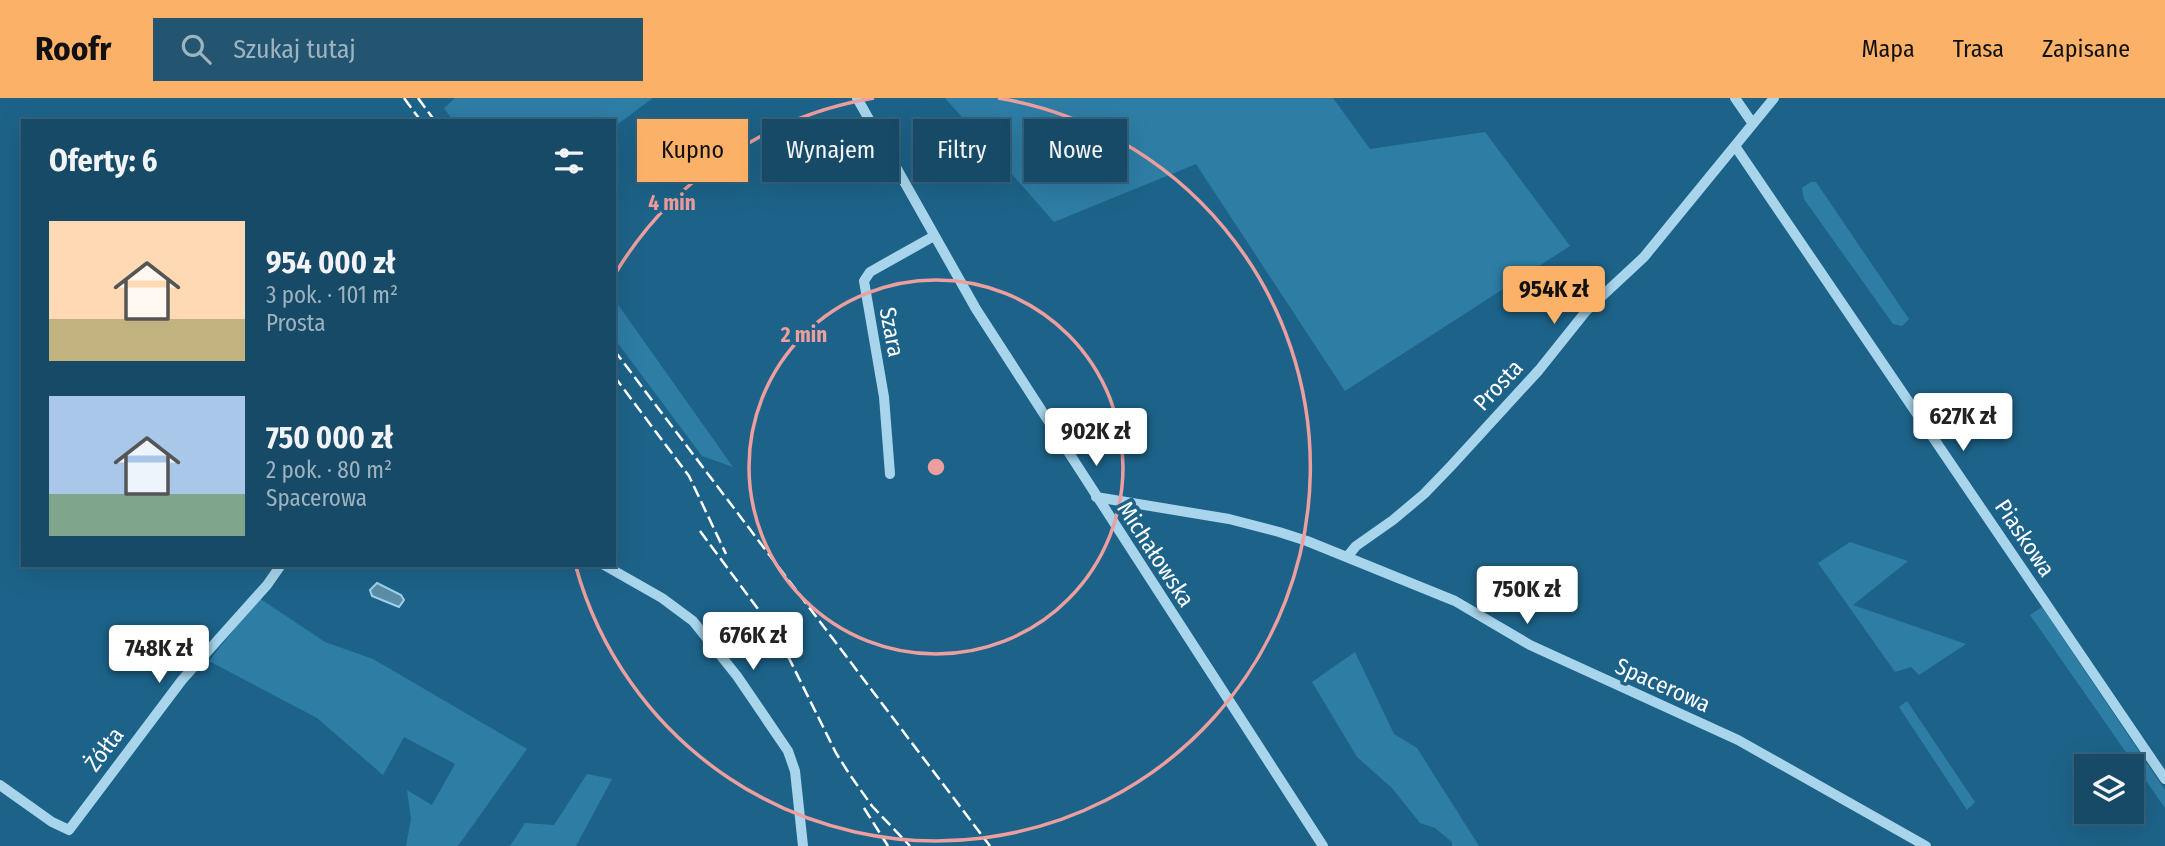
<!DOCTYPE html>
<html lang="pl">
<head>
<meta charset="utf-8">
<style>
	body { margin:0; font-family:"Fira Sans Condensed",sans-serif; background:#235470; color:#f1f3f6; height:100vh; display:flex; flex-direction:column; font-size:26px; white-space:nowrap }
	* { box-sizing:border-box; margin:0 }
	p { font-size:23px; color:#9eb3c0 }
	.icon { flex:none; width:38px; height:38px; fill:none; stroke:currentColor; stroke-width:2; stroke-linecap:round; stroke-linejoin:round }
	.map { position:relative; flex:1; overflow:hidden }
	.side { position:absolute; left:21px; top:21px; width:595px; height:448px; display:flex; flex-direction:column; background:#164a67; border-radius:0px; box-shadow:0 7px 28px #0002,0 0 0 2px #35627b }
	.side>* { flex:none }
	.top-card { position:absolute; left:637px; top:21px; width:665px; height:63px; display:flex; gap:14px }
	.tools { position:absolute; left:2074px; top:656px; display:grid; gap:14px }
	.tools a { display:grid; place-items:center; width:70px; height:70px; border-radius:0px; background:#164a67; box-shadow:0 7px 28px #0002,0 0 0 2px #35627b; font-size:35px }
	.price { position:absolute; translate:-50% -60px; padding:0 16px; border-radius:7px; background:#fff; color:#222; font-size:23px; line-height:46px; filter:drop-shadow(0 2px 4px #0008) }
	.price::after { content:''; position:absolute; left:50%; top:42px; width:21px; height:16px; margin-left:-10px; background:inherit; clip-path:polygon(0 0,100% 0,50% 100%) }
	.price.current { background:#fbb167; color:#111 }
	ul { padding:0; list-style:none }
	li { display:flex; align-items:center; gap:21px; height:175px; padding:0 28px }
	li span { display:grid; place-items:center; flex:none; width:196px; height:140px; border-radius:0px; color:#555 }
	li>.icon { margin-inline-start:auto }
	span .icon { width:84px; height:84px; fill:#fffc; stroke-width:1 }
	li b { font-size:30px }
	h2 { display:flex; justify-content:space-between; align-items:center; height:84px; padding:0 28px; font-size:30px }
	.tag { padding:0 24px; border-radius:0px; background:#164a67; box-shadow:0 7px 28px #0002,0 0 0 2px #35627b; font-size:24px; line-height:63px }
	.tag.current { background:#fbb167; color:#111 }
	header { display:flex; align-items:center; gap:42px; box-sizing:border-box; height:98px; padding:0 35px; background:#fbb167; color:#111 }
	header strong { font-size:33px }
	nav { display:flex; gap:38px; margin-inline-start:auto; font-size:24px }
	.search { width:490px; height:63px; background:#235470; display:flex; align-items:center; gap:18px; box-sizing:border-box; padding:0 24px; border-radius:0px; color:#9eb3c0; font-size:26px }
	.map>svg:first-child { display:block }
	.green { fill:#2e7da5 }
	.water { fill:#5d8da7; stroke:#9bd3ed; stroke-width:2 }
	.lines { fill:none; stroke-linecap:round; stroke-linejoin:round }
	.minor { stroke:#a8d5ec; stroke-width:10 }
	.rail { stroke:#fff; stroke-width:2.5; stroke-dasharray:12 5; stroke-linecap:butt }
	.ring { fill:none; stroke:#ed9e9e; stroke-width:3.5 }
	.labels { text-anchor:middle; stroke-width:7; stroke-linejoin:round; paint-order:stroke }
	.street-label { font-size:23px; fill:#fff; stroke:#1d6389 }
	.centre { fill:#ed9e9e; stroke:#1d6389; stroke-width:3.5 }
	.ring-label { font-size:21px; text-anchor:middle; font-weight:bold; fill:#ed9e9e; stroke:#1d6389; stroke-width:7; stroke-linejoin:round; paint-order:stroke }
</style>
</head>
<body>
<header>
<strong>Roofr</strong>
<div class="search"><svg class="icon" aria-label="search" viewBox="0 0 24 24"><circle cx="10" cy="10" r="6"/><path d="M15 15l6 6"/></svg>Szukaj tutaj</div>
<nav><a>Mapa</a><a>Trasa</a><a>Zapisane</a></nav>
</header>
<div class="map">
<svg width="2165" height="748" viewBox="0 0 2165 748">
	<rect width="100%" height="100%" fill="#1d6389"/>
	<path class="green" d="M 455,0 L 653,0 L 614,29 L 614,23 L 453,23 L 444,10 Z
		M 945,0 L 1333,0 L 1370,51 L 1485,34 L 1570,148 L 1345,293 L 1196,66 L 1054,124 Z
		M 1811,84 L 1816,84 L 1909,221 L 1902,228 L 1893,226 L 1804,101 L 1802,90 Z
		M 614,201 L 733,369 L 702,358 L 614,240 Z
		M 1850,444 L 1908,463 L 1853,507 L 1966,546 L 1919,577 L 1911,569 L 1895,574 L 1818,465 Z
		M 259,500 L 325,544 L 373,561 L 527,651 L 458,748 L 406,748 L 411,721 L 407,692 L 432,707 L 455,666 L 404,639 L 383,677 L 317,620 L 209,563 Z
		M 2042,509 L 2165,692 L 2165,710 L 2030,517 Z
		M 1355,554 L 1394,636 L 1417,650 L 1479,748 L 1452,748 L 1452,744 L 1435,730 L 1420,725 L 1392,690 L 1357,659 L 1312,584 Z
		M 1907,603 L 1975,704 L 1967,712 L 1899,609 Z
		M 587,676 L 612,681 L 576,748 L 510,748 L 525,725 L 554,727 Z"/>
	<path class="water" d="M 377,485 L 401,497 L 404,502 L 399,509 L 372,498 L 370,492 Z"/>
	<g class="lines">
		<path class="minor" d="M 857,0 L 976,211 L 1323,748
			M 1735,0 L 1753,26
			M 1735,48 L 2165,681
			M 890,376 L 884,299 L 864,183 L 870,174 L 934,138
			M 1096,399 L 1229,421 L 1279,434 L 1307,443 L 1455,503 L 1530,547 L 1738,642 L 1926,748
			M 1347,459 L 1356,448 L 1393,422 L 1424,396 L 1451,368 L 1539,272 L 1587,212 L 1644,159 L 1774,0
			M 604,467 L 662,500 L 693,523 L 737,578 L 788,653 L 795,673 L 803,748
			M 0,687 L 52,724 L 69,732 L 182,582 L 267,487 L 281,467"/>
		<path class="rail" d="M 404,0 L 421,23
			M 418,0 L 435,23
			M 614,252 L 990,748
			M 614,278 L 689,378 L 726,456
			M 700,433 L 778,538 L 836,655 L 850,677 L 872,708 L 910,748
			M 864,710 L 888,748"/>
	</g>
	<g class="ring">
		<circle cx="936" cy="369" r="187"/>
		<path d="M615 176A374 374 0 0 1 874 0M998 0A374 374 0 1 1 576 469"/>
	</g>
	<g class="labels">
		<g class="street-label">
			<text transform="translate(892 234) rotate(79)" y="8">Szara</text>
			<text transform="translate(1498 287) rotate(-47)" y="8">Prosta</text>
			<text transform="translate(2025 440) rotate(56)" y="8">Piaskowa</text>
			<text transform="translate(1156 456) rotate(57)" y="8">Michałowska</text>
			<text transform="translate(1663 587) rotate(24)" y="8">Spacerowa</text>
			<text transform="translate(104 651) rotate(-53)" y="8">Żółta</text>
		</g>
	</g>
	<circle cx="936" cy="369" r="10" class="centre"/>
	<g class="ring-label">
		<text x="672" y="112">4 min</text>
		<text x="804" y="244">2 min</text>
	</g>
</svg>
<div class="tools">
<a><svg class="icon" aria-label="layers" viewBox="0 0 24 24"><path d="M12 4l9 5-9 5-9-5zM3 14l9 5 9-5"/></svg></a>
</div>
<b class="price current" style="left:1554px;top:228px">954K zł</b>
<b class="price" style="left:1963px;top:355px">627K zł</b>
<b class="price" style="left:1096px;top:370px">902K zł</b>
<b class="price" style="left:1527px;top:528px">750K zł</b>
<b class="price" style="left:753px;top:574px">676K zł</b>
<b class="price" style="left:159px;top:587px">748K zł</b>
<div class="top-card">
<a class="tag current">Kupno</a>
<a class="tag">Wynajem</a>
<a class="tag">Filtry</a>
<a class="tag">Nowe</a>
</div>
<section class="side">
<h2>Oferty: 6<svg class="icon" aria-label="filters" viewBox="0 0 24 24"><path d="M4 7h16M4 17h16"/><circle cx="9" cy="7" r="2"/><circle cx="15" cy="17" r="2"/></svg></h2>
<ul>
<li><span style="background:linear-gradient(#ffd9b3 70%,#c2b280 0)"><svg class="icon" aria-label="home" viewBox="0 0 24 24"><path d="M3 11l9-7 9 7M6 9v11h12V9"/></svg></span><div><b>954 000 zł</b><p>3 pok. · 101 m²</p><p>Prosta</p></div></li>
<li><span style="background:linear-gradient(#a9c7e8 70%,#7fa58c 0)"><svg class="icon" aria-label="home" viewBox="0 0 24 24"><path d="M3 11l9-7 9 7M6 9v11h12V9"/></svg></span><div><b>750 000 zł</b><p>2 pok. · 80 m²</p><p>Spacerowa</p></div></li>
</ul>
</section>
</div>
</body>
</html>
